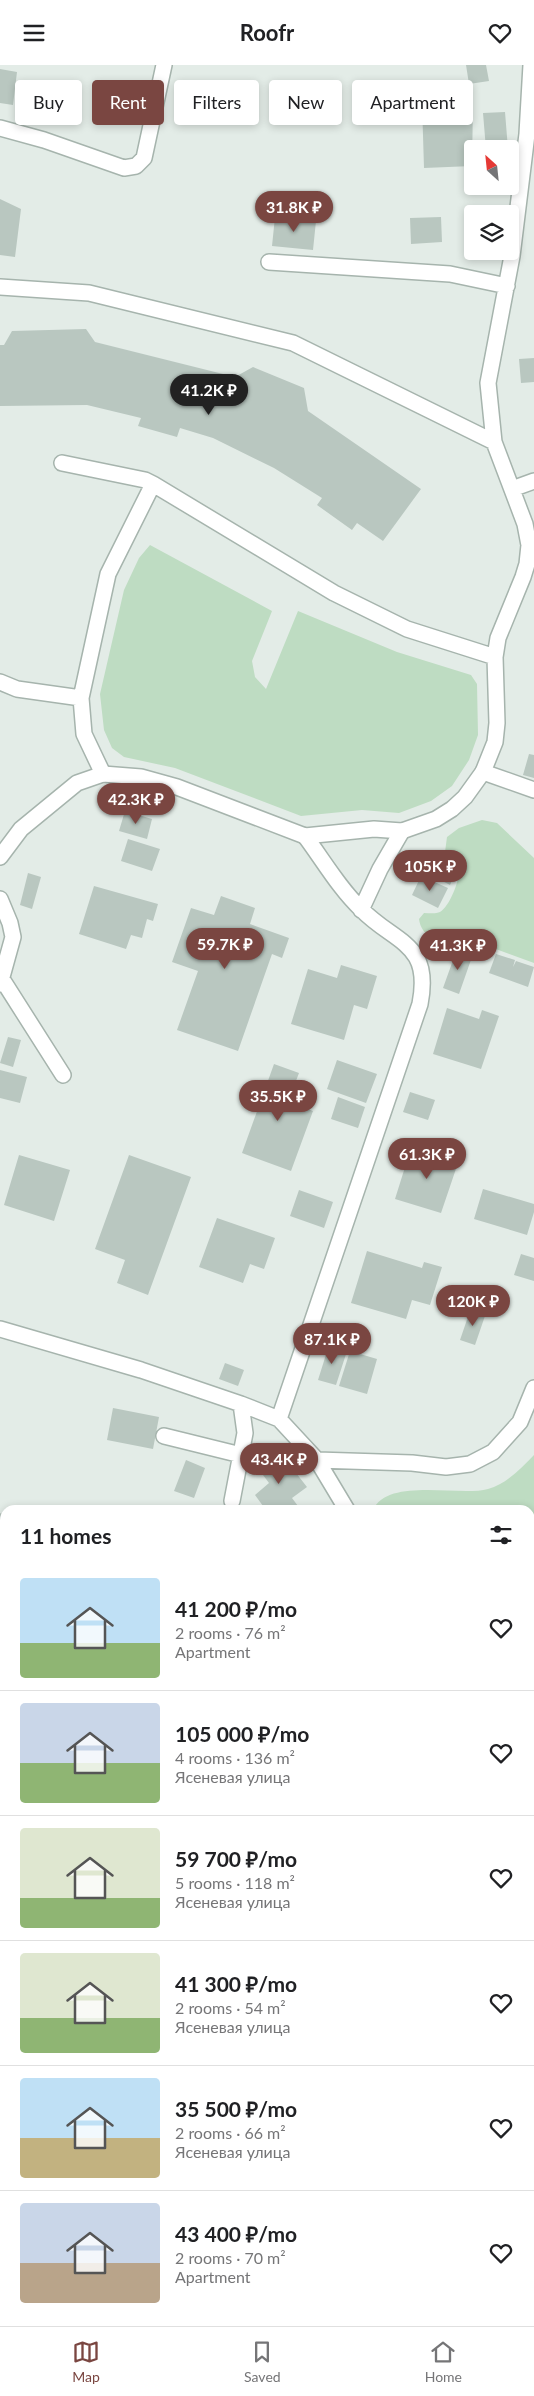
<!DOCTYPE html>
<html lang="en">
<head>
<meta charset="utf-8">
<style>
	body { margin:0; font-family:Lato,sans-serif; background:#f2f2f2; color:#202124; height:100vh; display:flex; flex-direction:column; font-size:19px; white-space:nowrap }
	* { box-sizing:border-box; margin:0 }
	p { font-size:16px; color:#757577 }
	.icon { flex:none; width:28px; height:28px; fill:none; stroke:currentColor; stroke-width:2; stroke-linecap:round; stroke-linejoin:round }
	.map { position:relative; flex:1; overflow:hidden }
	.side { position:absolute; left:0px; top:1440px; width:535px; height:821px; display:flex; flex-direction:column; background:#fff; border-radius:15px 15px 0 0; box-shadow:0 2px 8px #0003 }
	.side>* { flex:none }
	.hud { position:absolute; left:15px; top:15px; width:505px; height:45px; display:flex; gap:10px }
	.needle { width:32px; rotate:333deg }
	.fabs { position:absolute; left:464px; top:75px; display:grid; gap:10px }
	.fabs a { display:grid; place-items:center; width:55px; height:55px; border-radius:5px; background:#fff; box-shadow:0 2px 8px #0003; font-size:25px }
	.price { position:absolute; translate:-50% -42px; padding:0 11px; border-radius:18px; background:#7a4641; color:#fff; font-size:16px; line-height:32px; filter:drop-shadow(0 1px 2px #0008) }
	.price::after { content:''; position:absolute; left:50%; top:30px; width:15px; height:11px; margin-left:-8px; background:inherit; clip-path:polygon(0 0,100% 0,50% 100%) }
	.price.active { background:#222; color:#fff }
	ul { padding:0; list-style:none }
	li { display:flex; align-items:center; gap:15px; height:125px; padding:0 20px }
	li+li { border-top:1px solid #e0e0e0 }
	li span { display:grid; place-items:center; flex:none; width:140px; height:100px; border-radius:5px; color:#555 }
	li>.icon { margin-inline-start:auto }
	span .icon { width:60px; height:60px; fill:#fffc; stroke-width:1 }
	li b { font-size:21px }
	h2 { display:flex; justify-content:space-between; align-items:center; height:60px; padding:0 20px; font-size:21px }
	.tag { padding:0 18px; border-radius:5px; background:#fff; box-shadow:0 2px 8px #0003; font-size:18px; line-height:45px }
	.tag.active { background:#7a4641; color:#fff }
	header { display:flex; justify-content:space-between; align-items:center; height:65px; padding:0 20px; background:#fff; font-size:22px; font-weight:700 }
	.tabs { display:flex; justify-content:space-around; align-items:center; height:70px; border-top:1px solid #e0e0e0; background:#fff; font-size:14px; color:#757577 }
	.tabs a { display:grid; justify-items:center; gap:2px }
	.tabs .active { color:#7a4641 }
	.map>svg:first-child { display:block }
	.green { fill:#bedcc2 }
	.building { fill:#b9c7c0 }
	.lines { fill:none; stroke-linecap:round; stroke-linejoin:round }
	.service-casing { stroke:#a6b4ad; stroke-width:18 }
	.minor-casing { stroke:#a6b4ad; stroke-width:18 }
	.service { stroke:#fff; stroke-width:15 }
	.minor { stroke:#fff; stroke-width:15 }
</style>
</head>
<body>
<header><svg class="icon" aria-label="menu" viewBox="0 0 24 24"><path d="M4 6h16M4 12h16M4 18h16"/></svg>Roofr<svg class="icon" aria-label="heart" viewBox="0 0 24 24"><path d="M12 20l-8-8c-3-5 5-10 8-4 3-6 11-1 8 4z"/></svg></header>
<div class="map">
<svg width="534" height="2261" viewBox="0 0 534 2261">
	<rect width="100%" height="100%" fill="#e3ece7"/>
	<path class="green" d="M 150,480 L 272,546 L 252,596 L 255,612 L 266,624 L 298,546 L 397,587 L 471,610 L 477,619 L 478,670 L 469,695 L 452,721 L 431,736 L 399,748 L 362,745 L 301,751 L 175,703 L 124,692 L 112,683 L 104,665 L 100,629 L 124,525 L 139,493 Z
		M 482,755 L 497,758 L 534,793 L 534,898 L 458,870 L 452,886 C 438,877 421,871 419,854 L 424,848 C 429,848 436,849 440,847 C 451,841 463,807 459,796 L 445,787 L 447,772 L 459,763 Z
		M 534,1390 L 534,1490 L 530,1491 L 530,1445 L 373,1445 C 388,1412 460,1432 488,1424 C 507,1419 521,1403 534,1390 Z
		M 530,1723 L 534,1723 L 534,1775 L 530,1772 Z
		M 0,1766 L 5,1766 L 5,1805 L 0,1805 Z
		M 530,1833 L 534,1837 L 534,1862 L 530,1871 Z
		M 530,1919 L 534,1921 L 534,2019 L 530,2021 Z
		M 534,2108 L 534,2144 L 530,2147 L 530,2114 Z
		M 534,2164 L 534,2211 L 530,2210 L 530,2168 Z
		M 5,2179 L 5,2256 L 34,2256 L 32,2261 L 0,2261 L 0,2183 Z
		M 356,2256 L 446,2256 L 445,2261 L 354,2261 Z"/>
	<path class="building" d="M 466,0 L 486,0 L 489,16 L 469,19 Z
		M 0,4 L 17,7 L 13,40 L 0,38 Z
		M 473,37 L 472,101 L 424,103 L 422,38 Z
		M 505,47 L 508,84 L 486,84 L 483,48 Z
		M 0,134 L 21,144 L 15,192 L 0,190 Z
		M 275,152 L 316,156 L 313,185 L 272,181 Z
		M 441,152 L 442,177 L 411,179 L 410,153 Z
		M 86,264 L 95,277 L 235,312 L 253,302 L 304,323 L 308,346 L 421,424 L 383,476 L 357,458 L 352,465 L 317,440 L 322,433 L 274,403 L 213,373 L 180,363 L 177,372 L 138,361 L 141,353 L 87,340 L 0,341 L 0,280 L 4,280 L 12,266 Z
		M 534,293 L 534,317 L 521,318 L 519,294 Z
		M 529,689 L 534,690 L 534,713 L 523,710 Z
		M 125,746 L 152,754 L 147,774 L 119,766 Z
		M 128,774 L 160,784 L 152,806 L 121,796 Z
		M 435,791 L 458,802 L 450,820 L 427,808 Z
		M 28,808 L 41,812 L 32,844 L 20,840 Z
		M 421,811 L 448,823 L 438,843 L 412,830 Z
		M 94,821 L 158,839 L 153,856 L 147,854 L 142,873 L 131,870 L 126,884 L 79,869 Z
		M 221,831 L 255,843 L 250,859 L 289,873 L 282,893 L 272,889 L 238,986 L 177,965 L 198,906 L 172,897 L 191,843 L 214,850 Z
		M 457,884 L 473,889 L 459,929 L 443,923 Z
		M 496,889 L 515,895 L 513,902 L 516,896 L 534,902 L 528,922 L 489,908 Z
		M 341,900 L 377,911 L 367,944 L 354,940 L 344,975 L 291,959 L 308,904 L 337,913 Z
		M 447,943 L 479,954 L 482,945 L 499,951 L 481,1004 L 433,989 Z
		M 8,972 L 21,975 L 13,1002 L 0,998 Z
		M 337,995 L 377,1009 L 366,1038 L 327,1024 Z
		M 274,999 L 299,1008 L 288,1037 L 313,1046 L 291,1106 L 242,1088 Z
		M 0,1005 L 27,1012 L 20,1038 L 0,1033 Z
		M 410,1027 L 435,1035 L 428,1055 L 403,1047 Z
		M 338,1032 L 365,1042 L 358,1063 L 331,1054 Z
		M 411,1083 L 444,1094 L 446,1088 L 460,1092 L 441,1148 L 395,1134 Z
		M 19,1090 L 70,1105 L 54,1156 L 4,1140 Z
		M 129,1090 L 191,1112 L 148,1230 L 117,1218 L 125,1195 L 95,1184 Z
		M 483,1124 L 534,1139 L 534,1147 L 527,1170 L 474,1154 Z
		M 299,1125 L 333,1137 L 324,1163 L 290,1151 Z
		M 217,1153 L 275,1173 L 264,1204 L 250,1199 L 243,1218 L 199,1202 Z
		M 367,1186 L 422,1203 L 424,1197 L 442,1202 L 430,1240 L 412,1235 L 406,1254 L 351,1238 Z
		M 521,1189 L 534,1193 L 534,1216 L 514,1210 Z
		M 471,1243 L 486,1248 L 475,1280 L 460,1275 Z
		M 329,1280 L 347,1286 L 336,1320 L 318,1315 Z
		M 350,1286 L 377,1294 L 367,1329 L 339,1321 Z
		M 225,1298 L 244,1305 L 238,1321 L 219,1314 Z
		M 113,1343 L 159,1352 L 153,1384 L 107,1375 Z
		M 278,1385 L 307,1422 L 292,1433 L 301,1445 L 258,1445 L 263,1441 L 255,1430 L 269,1418 L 257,1402 Z
		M 186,1395 L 205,1403 L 194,1433 L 174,1426 Z
		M 0,1448 L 5,1450 L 5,1530 L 0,1528 Z
		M 534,1563 L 534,1590 L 530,1588 L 530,1571 Z
		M 0,1655 L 5,1663 L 5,1674 L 0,1677 Z
		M 0,1730 L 5,1763 L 0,1764 Z
		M 534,1875 L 534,1913 L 530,1911 L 530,1884 Z
		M 532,2026 L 534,2027 L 534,2044 L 530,2042 L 530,2030 Z
		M 530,2079 L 534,2081 L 534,2087 L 530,2094 Z
		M 70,2256 L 91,2256 L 89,2261 L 69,2261 Z
		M 351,2256 L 350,2261 L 210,2261 L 200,2258 L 199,2261 L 175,2261 L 161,2257 Z"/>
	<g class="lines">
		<defs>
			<path id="service" d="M 0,63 L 44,75 L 124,103 L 136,101 L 144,93 L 164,0
				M 269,197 L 450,209 L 507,221
				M 0,222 L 89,228 L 293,278 L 494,377
				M 62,398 L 145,415 L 153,419
				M 512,424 L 534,416
				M 0,617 L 17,624 L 81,633
				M 483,707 L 495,677 L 497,658 L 495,592 L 498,573 L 523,512 L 527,499 L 529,480 L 525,459 L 494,377 L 488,318 L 512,191 L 527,69 L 531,0
				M 103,709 L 84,669 L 81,633 L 108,509 L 153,419 L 334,528 L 407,564 L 495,592
				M 0,834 L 10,858 L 13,872 L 0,919
				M 361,845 L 380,804 L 402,766
				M 2,914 L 63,1010
				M 0,1264 L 141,1305 L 241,1339 L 279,1354 L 317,1395 L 347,1445
				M 279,1354 L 420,939 C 432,877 395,879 361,844 C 339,823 323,795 305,771
				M 164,1371 L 241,1390
				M 317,1395 L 412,1398 L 446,1402 L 470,1399 L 493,1387 L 520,1357 L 534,1323
				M 232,1436 L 245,1368 L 241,1339
				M 0,1606 L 4,1605
				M 530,1638 L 534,1639
				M 530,1801 L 534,1803
				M 530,2158 L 534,2154
				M 525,2256 L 534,2259
				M 455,2261 L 457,2256"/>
			<path id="minor" d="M 0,792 L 21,764 L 77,718 L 103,709 L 141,712 L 177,722 L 305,771 L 374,764 L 402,766 L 436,754 L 452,744 L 465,732 L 483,707 L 534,725"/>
		</defs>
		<use href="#service" class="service-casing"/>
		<use href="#minor" class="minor-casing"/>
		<use href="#service" class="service"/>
		<use href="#minor" class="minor"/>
	</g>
</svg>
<div class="fabs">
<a><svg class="needle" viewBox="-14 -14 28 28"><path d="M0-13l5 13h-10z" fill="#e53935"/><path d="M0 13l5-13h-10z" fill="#757577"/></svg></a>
<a><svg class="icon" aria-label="layers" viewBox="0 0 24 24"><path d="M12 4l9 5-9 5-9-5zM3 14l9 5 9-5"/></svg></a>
</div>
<b class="price" style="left:294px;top:168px">31.8K ₽</b>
<b class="price active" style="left:209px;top:351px">41.2K ₽</b>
<b class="price" style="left:136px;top:760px">42.3K ₽</b>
<b class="price" style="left:430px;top:827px">105K ₽</b>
<b class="price" style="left:225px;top:905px">59.7K ₽</b>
<b class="price" style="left:458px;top:906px">41.3K ₽</b>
<b class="price" style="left:278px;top:1057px">35.5K ₽</b>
<b class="price" style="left:427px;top:1115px">61.3K ₽</b>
<b class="price" style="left:473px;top:1262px">120K ₽</b>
<b class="price" style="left:332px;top:1300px">87.1K ₽</b>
<b class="price" style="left:279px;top:1420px">43.4K ₽</b>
<div class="hud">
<a class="tag">Buy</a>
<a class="tag active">Rent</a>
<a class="tag">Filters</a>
<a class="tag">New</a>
<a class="tag">Apartment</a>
</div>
<section class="side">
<h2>11 homes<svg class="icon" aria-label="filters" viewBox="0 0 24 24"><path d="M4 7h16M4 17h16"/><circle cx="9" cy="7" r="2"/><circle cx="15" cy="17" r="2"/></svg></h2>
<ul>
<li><span style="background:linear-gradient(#bfe0f5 65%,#8fb573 0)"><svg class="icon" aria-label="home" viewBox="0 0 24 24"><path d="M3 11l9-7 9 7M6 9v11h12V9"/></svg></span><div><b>41 200 ₽/mo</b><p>2 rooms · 76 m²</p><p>Apartment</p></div><svg class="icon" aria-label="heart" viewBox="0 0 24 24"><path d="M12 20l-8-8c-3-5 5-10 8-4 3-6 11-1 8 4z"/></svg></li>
<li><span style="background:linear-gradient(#c9d6e8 60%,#8fb573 0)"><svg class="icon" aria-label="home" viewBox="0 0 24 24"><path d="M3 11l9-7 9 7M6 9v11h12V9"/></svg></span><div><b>105 000 ₽/mo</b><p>4 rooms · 136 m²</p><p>Ясеневая улица</p></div><svg class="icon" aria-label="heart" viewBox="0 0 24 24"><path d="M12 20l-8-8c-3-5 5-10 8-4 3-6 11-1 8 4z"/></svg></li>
<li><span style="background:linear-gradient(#dfe7d0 70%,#8fb573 0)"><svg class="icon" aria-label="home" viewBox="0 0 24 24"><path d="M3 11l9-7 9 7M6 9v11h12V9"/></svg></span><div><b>59 700 ₽/mo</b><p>5 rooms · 118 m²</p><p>Ясеневая улица</p></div><svg class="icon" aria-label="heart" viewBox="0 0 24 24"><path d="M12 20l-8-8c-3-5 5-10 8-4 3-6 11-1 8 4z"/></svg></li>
<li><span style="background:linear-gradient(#dfe7d0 65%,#8fb573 0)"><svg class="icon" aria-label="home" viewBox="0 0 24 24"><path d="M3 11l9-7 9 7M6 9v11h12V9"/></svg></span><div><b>41 300 ₽/mo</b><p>2 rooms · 54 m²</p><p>Ясеневая улица</p></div><svg class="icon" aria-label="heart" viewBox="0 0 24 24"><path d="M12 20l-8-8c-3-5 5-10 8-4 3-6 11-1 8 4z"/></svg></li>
<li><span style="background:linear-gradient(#bfe0f5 60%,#c2b280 0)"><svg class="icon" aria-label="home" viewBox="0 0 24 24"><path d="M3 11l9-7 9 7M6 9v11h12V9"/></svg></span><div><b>35 500 ₽/mo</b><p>2 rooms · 66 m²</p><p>Ясеневая улица</p></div><svg class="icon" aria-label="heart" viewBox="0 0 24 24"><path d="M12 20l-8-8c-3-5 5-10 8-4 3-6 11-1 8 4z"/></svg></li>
<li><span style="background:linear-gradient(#c9d6e8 60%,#b9a48a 0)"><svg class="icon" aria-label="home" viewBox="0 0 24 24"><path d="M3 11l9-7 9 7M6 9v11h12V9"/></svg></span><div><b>43 400 ₽/mo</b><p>2 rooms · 70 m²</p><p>Apartment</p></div><svg class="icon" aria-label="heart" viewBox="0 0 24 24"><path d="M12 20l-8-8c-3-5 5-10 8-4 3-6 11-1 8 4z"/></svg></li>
</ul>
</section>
</div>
<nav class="tabs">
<a class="active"><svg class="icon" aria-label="map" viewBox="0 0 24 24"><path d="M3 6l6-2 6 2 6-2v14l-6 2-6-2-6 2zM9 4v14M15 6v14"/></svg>Map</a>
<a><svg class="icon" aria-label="saved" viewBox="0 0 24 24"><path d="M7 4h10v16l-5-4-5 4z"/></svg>Saved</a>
<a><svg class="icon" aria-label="home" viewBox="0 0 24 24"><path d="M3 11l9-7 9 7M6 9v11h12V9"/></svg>Home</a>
</nav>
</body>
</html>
